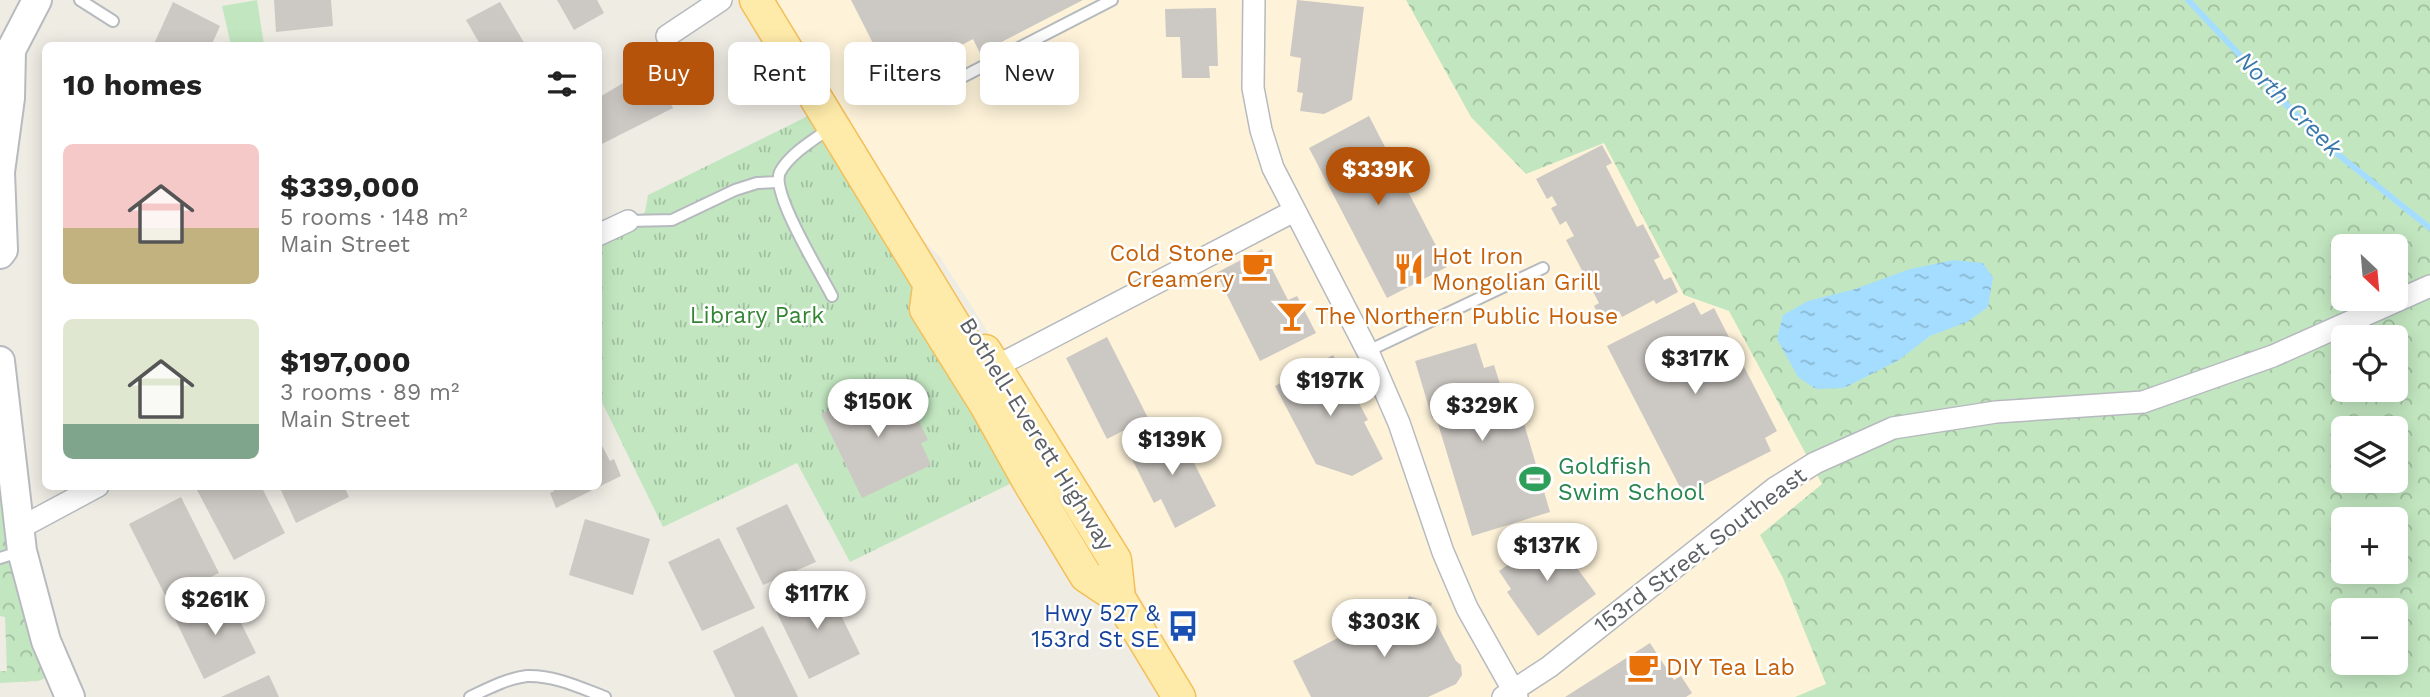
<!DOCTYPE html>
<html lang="en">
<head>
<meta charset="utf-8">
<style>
	body { margin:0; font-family:"Work Sans",sans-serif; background:#f6f6f6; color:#222; height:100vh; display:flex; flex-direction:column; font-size:26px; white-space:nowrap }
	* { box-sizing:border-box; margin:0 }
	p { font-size:23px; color:#767676 }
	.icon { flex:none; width:38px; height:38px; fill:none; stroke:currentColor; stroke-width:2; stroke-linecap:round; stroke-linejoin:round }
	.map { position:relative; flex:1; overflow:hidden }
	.details { position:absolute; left:42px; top:42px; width:560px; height:448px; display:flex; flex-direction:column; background:#fff; border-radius:10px; box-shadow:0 4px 18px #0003 }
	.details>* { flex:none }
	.hud { position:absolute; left:623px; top:42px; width:665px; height:63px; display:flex; gap:14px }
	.needle { width:46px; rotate:154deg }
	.tools { position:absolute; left:2331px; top:234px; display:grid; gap:14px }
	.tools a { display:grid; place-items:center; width:77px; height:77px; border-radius:10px; background:#fff; box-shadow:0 4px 18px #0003; font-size:35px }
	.price { position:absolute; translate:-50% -60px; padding:0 16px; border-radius:24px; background:#fff; color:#222; font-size:23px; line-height:46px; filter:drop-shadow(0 2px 4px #0008) }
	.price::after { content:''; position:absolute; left:50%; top:42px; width:21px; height:16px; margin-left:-10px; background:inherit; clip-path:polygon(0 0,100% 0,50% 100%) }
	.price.on { background:#b45309; color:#fff }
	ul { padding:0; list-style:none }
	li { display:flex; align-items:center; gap:21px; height:175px; padding:0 21px }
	li span { display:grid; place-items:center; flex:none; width:196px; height:140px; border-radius:10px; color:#555 }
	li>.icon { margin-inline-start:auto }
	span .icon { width:84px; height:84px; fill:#fffc; stroke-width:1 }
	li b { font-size:30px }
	h2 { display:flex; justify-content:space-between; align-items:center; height:84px; padding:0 21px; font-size:30px }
	.chip { padding:0 24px; border-radius:10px; background:#fff; box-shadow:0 4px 18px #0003; font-size:24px; line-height:63px }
	.chip.on { background:#b45309; color:#fff }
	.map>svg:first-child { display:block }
	.commercial { fill:#fef3d9 }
	.forest { fill:url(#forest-crowns); fill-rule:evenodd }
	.park { fill:url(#park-tufts) }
	.pitch { fill:#c2e7c0 }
	.water { fill:url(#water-ripples) }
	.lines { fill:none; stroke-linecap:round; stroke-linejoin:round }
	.stream { stroke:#a4ddff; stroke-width:6 }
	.building { fill:#ccc8c3 }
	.lane-casing { stroke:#b6babe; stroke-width:14 }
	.street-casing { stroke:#b6babe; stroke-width:24 }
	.secondary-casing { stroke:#b7bbc0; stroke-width:32 }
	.primary-casing { stroke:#f4be58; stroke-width:35 }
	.lane { stroke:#fff; stroke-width:10 }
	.street { stroke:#fff; stroke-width:21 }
	.secondary { stroke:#fff; stroke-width:28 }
	.primary { stroke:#ffeba9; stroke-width:32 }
	.labels { text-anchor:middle; stroke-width:5; stroke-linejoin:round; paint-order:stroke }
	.food-label { font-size:23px; fill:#c56008; stroke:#fff; text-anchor:start }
	.park-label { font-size:23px; fill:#348533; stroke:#fff }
	.street-label { font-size:23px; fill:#5c6065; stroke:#fff }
	.leisure-label { font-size:23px; fill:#27864d; stroke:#fff; text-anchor:start }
	.transit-label { font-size:23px; fill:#164399; stroke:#fff; text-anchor:end }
	.water-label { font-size:24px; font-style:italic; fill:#3c79ab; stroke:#fff }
</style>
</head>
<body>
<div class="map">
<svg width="2430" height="697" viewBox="0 0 2430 697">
	<defs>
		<pattern id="forest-crowns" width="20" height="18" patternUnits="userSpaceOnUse" patternTransform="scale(1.75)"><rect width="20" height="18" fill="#c2e7c0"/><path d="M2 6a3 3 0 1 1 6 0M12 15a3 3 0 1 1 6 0" fill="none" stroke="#a1bfa0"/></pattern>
		<pattern id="park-tufts" width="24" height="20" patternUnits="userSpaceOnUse" patternTransform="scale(1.75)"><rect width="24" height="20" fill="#c2e7c0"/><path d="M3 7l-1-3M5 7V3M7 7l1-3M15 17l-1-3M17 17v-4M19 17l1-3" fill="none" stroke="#a1bfa0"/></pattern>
		<pattern id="water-ripples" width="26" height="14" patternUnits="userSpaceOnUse" patternTransform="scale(1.75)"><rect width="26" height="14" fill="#a4ddff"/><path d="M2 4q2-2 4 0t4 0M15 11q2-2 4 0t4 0" fill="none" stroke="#89b7d2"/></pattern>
	</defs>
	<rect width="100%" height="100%" fill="#efece4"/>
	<path class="commercial" d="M 769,0 L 1435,0 L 1649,138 L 1842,488 L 1829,697 L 1195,697 L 1143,609 L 1119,536 L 940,257 L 903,220 Z"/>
	<path class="forest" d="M 1406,0 L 2430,0 L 2430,697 L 1795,697 L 1826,684 L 1783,578 L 1760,535 L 1822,484 L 1729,311 L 1684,295 L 1604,143 L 1526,174 L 1471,117 ZM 2343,247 L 2396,247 L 2396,299 L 2343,299 ZM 2343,338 L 2396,338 L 2396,390 L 2343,390 ZM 2343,429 L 2396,429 L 2396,481 L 2343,481 ZM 2343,520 L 2396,520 L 2396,572 L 2343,572 ZM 2343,611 L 2396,611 L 2396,663 L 2343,663 Z
		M 0,361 L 59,673 L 38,681 L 0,683 L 0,671 L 7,671 L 5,617 L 0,616 Z"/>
	<path class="park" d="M 816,112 L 916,288 L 1018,480 L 850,562 L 797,463 L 663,527 L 599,396 L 599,241 L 625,227 L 645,212 L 648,195 Z"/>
	<path class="pitch" d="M 257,0 L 264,45 L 231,45 L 222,6 Z"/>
	<path class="water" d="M 1954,260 L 1983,263 L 1993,278 L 1988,307 L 1967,322 L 1930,336 L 1899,360 L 1844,388 L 1816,389 L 1798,377 L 1777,339 L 1783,315 L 1808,301 L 1855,289 L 1910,269 Z"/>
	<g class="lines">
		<path class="stream" d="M 2188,0 L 2320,140 L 2430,228"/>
	</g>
	<path class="building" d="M 274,0 L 331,0 L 333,26 L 276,32 Z
		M 557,0 L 597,0 L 604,13 L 574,30 Z
		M 851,0 L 1083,0 L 980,53 L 973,39 L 958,47 L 962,54 L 908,82 L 905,74 L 892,73 L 884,65 Z
		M 1297,0 L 1364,7 L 1352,100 L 1324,114 L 1300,111 L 1303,93 L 1297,92 L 1301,58 L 1290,56 Z
		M 173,2 L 220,26 L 211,46 L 153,46 Z
		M 500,2 L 526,46 L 481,46 L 466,20 Z
		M 1216,8 L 1218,66 L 1209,66 L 1210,78 L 1182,78 L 1180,37 L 1166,37 L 1165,9 Z
		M 647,57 L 673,108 L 598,146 L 598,98 L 630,79 L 625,68 Z
		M 1369,116 L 1447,267 L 1387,298 L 1309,148 Z
		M 1602,145 L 1612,163 L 1606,166 L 1637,227 L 1643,224 L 1660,257 L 1654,260 L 1664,280 L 1671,277 L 1678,292 L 1656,304 L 1654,300 L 1622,317 L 1619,311 L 1601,320 L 1594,306 L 1599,303 L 1566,240 L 1574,236 L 1566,221 L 1560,225 L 1551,208 L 1557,205 L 1552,196 L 1547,199 L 1536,179 Z
		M 1262,249 L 1288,300 L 1297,296 L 1316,333 L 1260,361 L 1216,273 Z
		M 1694,302 L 1701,315 L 1714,308 L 1777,431 L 1765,438 L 1771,451 L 1684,495 L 1607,346 Z
		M 1107,337 L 1148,418 L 1107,439 L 1066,358 Z
		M 1476,343 L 1484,368 L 1494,365 L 1504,397 L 1455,412 L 1460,428 L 1520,410 L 1550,512 L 1472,536 L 1436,417 L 1432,418 L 1415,361 Z
		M 1333,355 L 1368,420 L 1364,422 L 1383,459 L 1352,476 L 1316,464 L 1275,386 Z
		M 891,380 L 907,412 L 913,409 L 928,440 L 921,443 L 931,465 L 862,498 L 821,414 Z
		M 1175,426 L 1216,506 L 1175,528 L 1161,499 L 1154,503 L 1128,451 Z
		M 598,438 L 610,461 L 614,459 L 621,476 L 556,508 L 550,493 L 554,491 L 552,486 L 598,486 Z
		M 204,486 L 261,486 L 285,533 L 234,560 L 197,490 Z
		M 279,486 L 344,486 L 349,497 L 296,523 Z
		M 181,497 L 219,573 L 167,599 L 129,524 Z
		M 787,504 L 816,562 L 763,585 L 736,528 Z
		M 585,519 L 650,539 L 633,595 L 569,575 Z
		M 1552,533 L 1556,539 L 1562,535 L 1575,553 L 1569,557 L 1596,594 L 1538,636 L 1507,592 L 1511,589 L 1499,571 Z
		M 719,538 L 755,608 L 702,631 L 668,562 Z
		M 825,583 L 860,654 L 809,679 L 774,607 Z
		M 227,595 L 256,653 L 204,679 L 175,619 Z
		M 1409,596 L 1432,603 L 1428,614 L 1432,615 L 1456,661 L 1461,665 L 1462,675 L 1456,684 L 1428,697 L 1311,697 L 1293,661 L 1400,606 L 1404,607 Z
		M 763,626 L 798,697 L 735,697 L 713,651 Z
		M 1650,643 L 1674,680 L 1681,676 L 1692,693 L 1686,697 L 1565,697 Z
		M 269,675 L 279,697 L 221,697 Z"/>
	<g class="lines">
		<defs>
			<path id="lane" d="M 80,0 L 113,21
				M 941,88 L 1112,0
				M 829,129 C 813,140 790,154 780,172 C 770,192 821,274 832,296
				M 628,221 L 672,220 L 735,190 L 757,183 L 778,182
				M 1368,351 L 1543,268
				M 0,558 L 22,551
				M 470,697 C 487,689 508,678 527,676 C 554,675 581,688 605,697"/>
			<path id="street" d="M 1254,0 L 1253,88 L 1261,130 L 1273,168 L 1369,354 L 1399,423 L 1443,552 L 1467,608 L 1517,697
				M 667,36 L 721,0
				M 598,235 L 628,221
				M 995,367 L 1294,211
				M 18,529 L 98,486
				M 1503,697 L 1549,667 L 1775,488 L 1815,463 L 1893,428 L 1996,412 L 2143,402 L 2273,356 L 2430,286"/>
			<path id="secondary" d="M 0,63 L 11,50 L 37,0
				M 0,254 L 3,250 L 0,172 L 10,98 L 11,50
				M 0,361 L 22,551 L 46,641 L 70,697"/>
			<path id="primary" d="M 756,0 L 971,352 L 975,358 L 995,367
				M 929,287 L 926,309 L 986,405 L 1029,482 L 1086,576 L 1119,598 L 1179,697
				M 985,351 L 1115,560 L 1119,598"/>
		</defs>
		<use href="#lane" class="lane-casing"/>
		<use href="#street" class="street-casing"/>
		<use href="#secondary" class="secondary-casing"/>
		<use href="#primary" class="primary-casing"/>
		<use href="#lane" class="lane"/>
		<use href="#street" class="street"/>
		<use href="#secondary" class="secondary"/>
		<use href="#primary" class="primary"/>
	</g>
	<defs>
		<symbol id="cafe-bare" viewBox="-9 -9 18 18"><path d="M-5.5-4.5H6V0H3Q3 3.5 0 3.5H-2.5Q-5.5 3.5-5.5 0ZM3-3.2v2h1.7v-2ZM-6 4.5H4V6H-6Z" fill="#e8710a" stroke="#fff" stroke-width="2.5" paint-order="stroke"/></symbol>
		<symbol id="restaurant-bare" viewBox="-9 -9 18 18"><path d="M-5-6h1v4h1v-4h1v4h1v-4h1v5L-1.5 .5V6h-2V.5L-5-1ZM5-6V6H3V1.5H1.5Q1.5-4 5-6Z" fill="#e8710a" stroke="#fff" stroke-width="2.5" paint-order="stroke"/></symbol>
		<symbol id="bar-bare" viewBox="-9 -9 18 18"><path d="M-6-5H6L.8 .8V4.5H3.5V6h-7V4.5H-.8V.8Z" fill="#e8710a" stroke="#fff" stroke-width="2.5" paint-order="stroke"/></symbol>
		<symbol id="stadium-bare" viewBox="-9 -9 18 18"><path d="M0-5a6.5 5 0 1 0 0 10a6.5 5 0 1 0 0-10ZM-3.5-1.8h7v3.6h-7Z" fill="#2e9e5b" stroke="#fff" stroke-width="2.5" paint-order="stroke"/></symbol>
		<symbol id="bus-bare" viewBox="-9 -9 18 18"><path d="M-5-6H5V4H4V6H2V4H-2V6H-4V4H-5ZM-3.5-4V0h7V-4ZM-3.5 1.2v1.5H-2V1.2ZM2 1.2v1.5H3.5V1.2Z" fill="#1a4fb4" stroke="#fff" stroke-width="2.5" paint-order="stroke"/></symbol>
	</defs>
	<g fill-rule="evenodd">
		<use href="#cafe-bare" x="1235" y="244" width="44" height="44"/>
		<use href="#restaurant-bare" x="1387" y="247" width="44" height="44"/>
		<use href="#bar-bare" x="1270" y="294" width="44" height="44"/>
		<use href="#stadium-bare" x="1513" y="457" width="44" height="44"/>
		<use href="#bus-bare" x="1161" y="604" width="44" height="44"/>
		<use href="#cafe-bare" x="1621" y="645" width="44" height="44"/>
	</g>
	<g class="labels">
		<g class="food-label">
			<text x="1234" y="261" text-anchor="end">Cold Stone<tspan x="1234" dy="26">Creamery</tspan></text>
			<text x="1432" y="264">Hot Iron<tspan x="1432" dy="26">Mongolian Grill</tspan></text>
			<text x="1315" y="324">The Northern Public House</text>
			<text x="1666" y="675">DIY Tea Lab</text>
		</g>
		<g class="park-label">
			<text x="757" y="323">Library Park</text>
		</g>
		<g class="street-label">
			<text transform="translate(1037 434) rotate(58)" y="8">Bothell-Everett Highway</text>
			<text transform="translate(1700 550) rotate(-37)" y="8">153rd Street Southeast</text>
		</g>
		<g class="leisure-label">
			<text x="1558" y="474">Goldfish<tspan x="1558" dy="26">Swim School</tspan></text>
		</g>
		<g class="transit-label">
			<text x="1160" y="621">Hwy 527 &amp;<tspan x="1160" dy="26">153rd St SE</tspan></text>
		</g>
		<g class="water-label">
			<text transform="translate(2289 104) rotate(45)" y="8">North Creek</text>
		</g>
	</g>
</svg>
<div class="tools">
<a><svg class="needle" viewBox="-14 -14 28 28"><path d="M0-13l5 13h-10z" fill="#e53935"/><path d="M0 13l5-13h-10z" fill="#767676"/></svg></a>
<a><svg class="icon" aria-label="locate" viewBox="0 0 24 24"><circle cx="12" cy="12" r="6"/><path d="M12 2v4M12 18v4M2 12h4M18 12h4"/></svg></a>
<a><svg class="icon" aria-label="layers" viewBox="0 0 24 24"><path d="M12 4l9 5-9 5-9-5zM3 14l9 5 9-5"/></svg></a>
<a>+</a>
<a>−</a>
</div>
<b class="price on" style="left:1378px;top:207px">$339K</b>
<b class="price" style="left:1695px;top:396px">$317K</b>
<b class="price" style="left:1330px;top:418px">$197K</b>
<b class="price" style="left:878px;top:439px">$150K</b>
<b class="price" style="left:1482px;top:443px">$329K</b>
<b class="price" style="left:1172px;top:477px">$139K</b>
<b class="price" style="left:1547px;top:583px">$137K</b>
<b class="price" style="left:817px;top:631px">$117K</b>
<b class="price" style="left:215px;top:637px">$261K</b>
<b class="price" style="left:1384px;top:659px">$303K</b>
<div class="hud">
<a class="chip on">Buy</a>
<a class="chip">Rent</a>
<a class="chip">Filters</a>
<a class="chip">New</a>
</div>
<section class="details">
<h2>10 homes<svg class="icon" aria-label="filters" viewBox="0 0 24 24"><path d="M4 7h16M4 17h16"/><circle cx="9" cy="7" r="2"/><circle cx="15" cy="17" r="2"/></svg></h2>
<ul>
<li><span style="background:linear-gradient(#f6c9c9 60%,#c2b280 0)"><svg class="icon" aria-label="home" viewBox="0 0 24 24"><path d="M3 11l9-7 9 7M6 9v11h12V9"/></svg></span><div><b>$339,000</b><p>5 rooms · 148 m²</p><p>Main Street</p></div></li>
<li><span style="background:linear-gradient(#dfe7d0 75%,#7fa58c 0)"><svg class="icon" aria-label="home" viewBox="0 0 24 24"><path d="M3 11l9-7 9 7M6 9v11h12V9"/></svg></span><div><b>$197,000</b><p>3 rooms · 89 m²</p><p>Main Street</p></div></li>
</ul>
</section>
</div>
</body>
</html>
